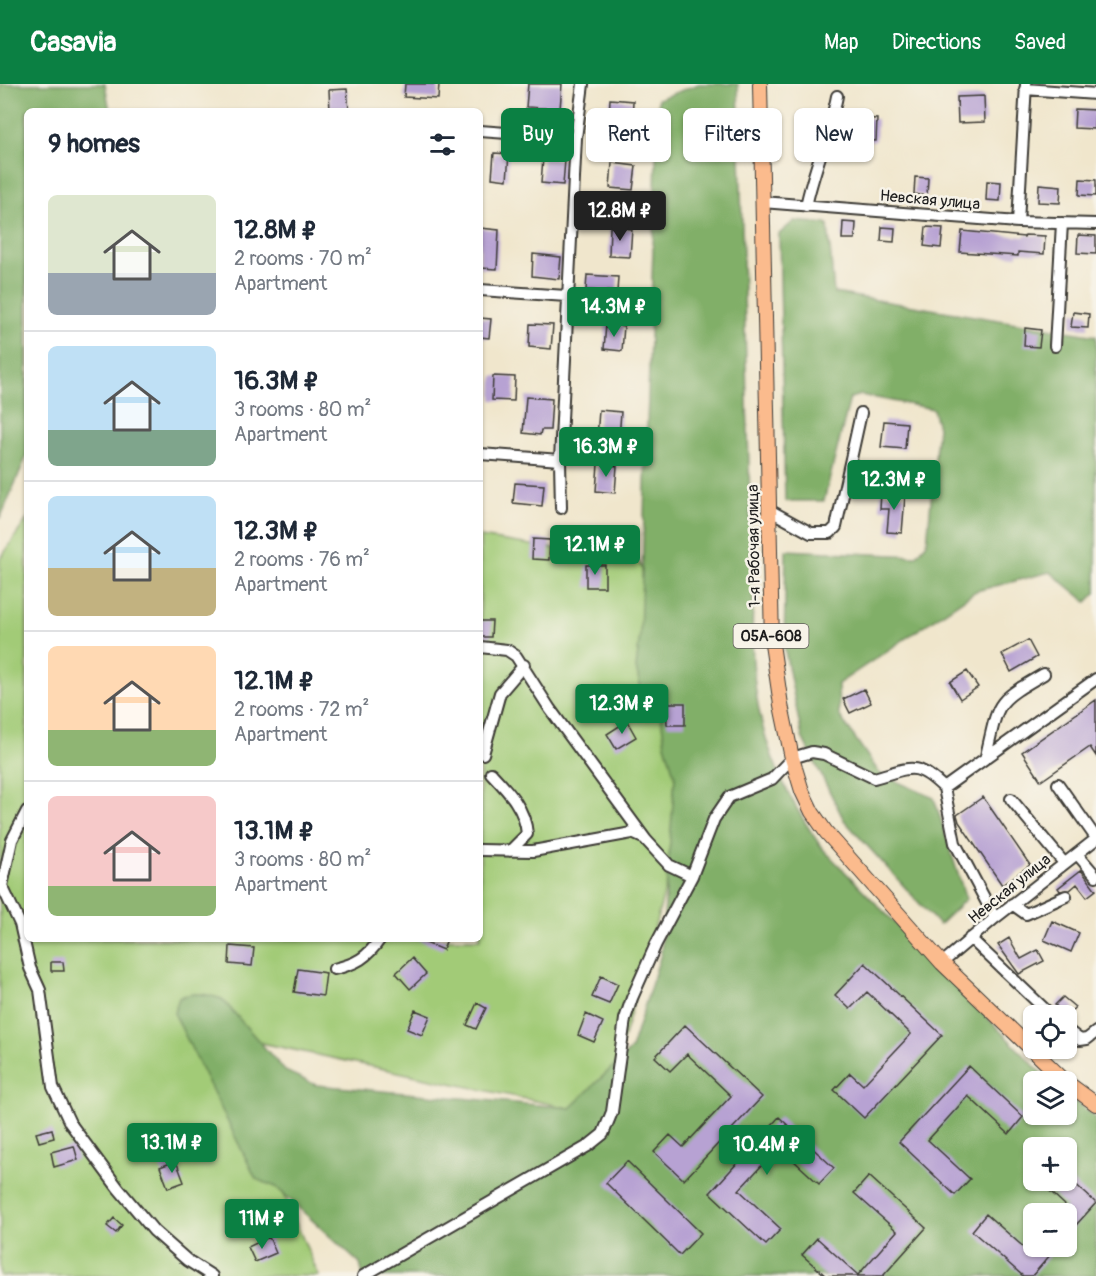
<!DOCTYPE html>
<html lang="en">
<head>
<meta charset="utf-8">
<style>
	body { margin:0; font-family:Pangolin,sans-serif; background:#f6f6f7; color:#1f2937; height:100vh; display:flex; flex-direction:column; font-size:22px; white-space:nowrap }
	* { box-sizing:border-box; margin:0 }
	p { font-size:20px; color:#747a83 }
	.icon { flex:none; width:33px; height:33px; fill:none; stroke:currentColor; stroke-width:2; stroke-linecap:round; stroke-linejoin:round }
	.map { position:relative; flex:1; overflow:hidden }
	.sheet { position:absolute; left:24px; top:24px; width:459px; height:834px; display:flex; flex-direction:column; background:#fff; border-radius:9px; box-shadow:0 2px 4px #0004 }
	.sheet>* { flex:none }
	.top-card { position:absolute; left:501px; top:24px; width:504px; height:54px; display:flex; gap:12px }
	.fabs { position:absolute; left:1023px; top:921px; display:grid; gap:12px }
	.fabs a { display:grid; place-items:center; width:54px; height:54px; border-radius:9px; background:#fff; box-shadow:0 2px 4px #0004; font-size:30px }
	.price { position:absolute; translate:-50% -51px; padding:0 14px; border-radius:6px; background:#0b8043; color:#fff; font-size:20px; line-height:39px; filter:drop-shadow(0 2px 3px #0008) }
	.price::after { content:''; position:absolute; left:50%; top:36px; width:18px; height:14px; margin-left:-9px; background:inherit; clip-path:polygon(0 0,100% 0,50% 100%) }
	.price.active { background:#222; color:#fff }
	ul { padding:0; list-style:none }
	li { display:flex; align-items:center; gap:18px; height:150px; padding:0 24px }
	li+li { border-top:2px solid #e0e1e3 }
	li span { display:grid; place-items:center; flex:none; width:168px; height:120px; border-radius:9px; color:#555 }
	li>.icon { margin-inline-start:auto }
	span .icon { width:72px; height:72px; fill:#fffc; stroke-width:1 }
	li b { font-size:26px }
	h2 { display:flex; justify-content:space-between; align-items:center; height:72px; padding:0 24px; font-size:26px }
	.tag { padding:0 21px; border-radius:9px; background:#fff; box-shadow:0 2px 4px #0004; font-size:21px; line-height:54px }
	.tag.active { background:#0b8043; color:#fff }
	header { display:flex; align-items:center; gap:36px; box-sizing:border-box; height:84px; padding:0 30px; background:#0b8043; color:#fff }
	header strong { font-size:28px }
	nav { display:flex; gap:33px; margin-inline-start:auto; font-size:21px }
	.map>svg:first-child { display:block }
	.green { fill:#a2cb77; stroke:#5f744a; stroke-width:1.5 }
	.forest { fill:#81af68; stroke:#4e6642; stroke-width:1.5; fill-rule:evenodd }
	.building { fill:#b7a2d3 }
	.lines { fill:none; stroke-linecap:round; stroke-linejoin:round }
	.minor-casing { stroke:#3c3a36; stroke-width:14 }
	.major-casing { stroke:#3c3a36; stroke-width:16 }
	.minor { stroke:#fff; stroke-width:10 }
	.major { stroke:#fbbb8d; stroke-width:14 }
	.labels { text-anchor:middle; stroke-width:5; stroke-linejoin:round; paint-order:stroke }
	.shield { fill:#f7f3e8; stroke:#5e5c59; stroke-width:1.5 }
	.shield-label { font-size:15px; font-weight:bold; fill:#1c1c1c }
	.street-label { font-size:16px; fill:#1c1c1c; stroke:#f7f3e8 }
</style>
</head>
<body>
<header>
<strong>Casavia</strong>
<nav><a>Map</a><a>Directions</a><a>Saved</a></nav>
</header>
<div class="map">
<svg width="1096" height="1192" viewBox="0 0 1096 1192">
	<rect width="100%" height="100%" fill="#f7f3e8"/>
	<filter id="ink" filterUnits="userSpaceOnUse"><feTurbulence type="fractalNoise" baseFrequency=".0167" numOctaves="2"/><feDisplacementMap in="SourceGraphic" scale="12" xChannelSelector="R" yChannelSelector="G"/><feConvolveMatrix kernelMatrix="1 2 1 2 8 2 1 2 1" color-interpolation-filters="sRGB"/></filter>
	<filter id="wash" filterUnits="userSpaceOnUse"><feTurbulence type="fractalNoise" baseFrequency=".008" numOctaves="4" result="noise"/><feDisplacementMap in="SourceGraphic" scale="24" xChannelSelector="R" yChannelSelector="G"/><feGaussianBlur stdDeviation="1.35" result="paint"/><feColorMatrix in="noise" values="0 0 0 0 0 0 0 0 0 0 0 0 0 0 0 0 0 1.4 0 .05"/><feComposite in="paint" operator="in"/></filter>
	<g filter="url(#wash)">
		<rect width="100%" height="100%" fill="#f0e6cc"/>
		<path class="green" d="M 27,435 L 27,855 L 480,855 L 480,453 L 639,478 L 704,667 L 602,1031 L 214,949 L 319,1192 L 0,1192 L 0,475 Z"/>
		<path class="forest" d="M 0,0 L 105,0 L 110,27 L 27,27 L 27,371 L 0,435 Z
			M 699,0 L 738,0 L 753,522 C 748,620 766,684 822,764 L 1049,997 L 1034,998 L 1034,1030 L 1066,1030 L 1067,1011 L 1096,1034 L 1096,1192 L 363,1192 L 360,1180 L 276,1103 L 256,1095 L 174,929 L 179,914 C 192,907 208,910 222,915 L 285,987 L 316,1001 L 570,1024 L 631,965 L 661,870 L 675,693 L 665,660 L 660,627 L 641,606 L 636,584 L 640,550 L 658,15 ZM 1034,1064 L 1066,1064 L 1066,1096 L 1034,1096 ZM 1034,1130 L 1066,1130 L 1066,1162 L 1034,1162 Z
			M 794,137 L 828,140 L 834,209 L 1096,252 L 1096,509 L 1087,518 L 1050,488 L 976,507 L 838,600 L 839,631 L 880,690 L 934,714 L 966,815 L 939,841 L 844,736 L 802,653 L 784,562 L 786,466 L 916,472 L 927,459 L 938,343 L 933,325 L 861,311 L 850,314 L 824,417 L 785,417 L 779,150 Z"/>
		<g id="blocks">
			<path class="building" d="M 405,0 L 439,0 L 438,15 L 404,13 Z
				M 528,0 L 562,0 L 560,25 L 526,23 Z
				M 347,5 L 349,26 L 330,27 L 329,6 Z
				M 984,12 L 985,38 L 958,39 L 957,13 Z
				M 610,15 L 633,17 L 632,35 L 609,33 Z
				M 1075,25 L 1095,26 L 1094,45 L 1074,44 Z
				M 860,34 L 877,35 L 876,57 L 859,56 Z
				M 494,69 L 509,70 L 507,96 L 492,94 Z
				M 543,74 L 565,76 L 563,101 L 541,99 Z
				M 612,79 L 636,82 L 633,106 L 610,104 Z
				M 915,93 L 928,94 L 927,112 L 914,110 Z
				M 1080,95 L 1096,96 L 1096,112 L 1079,111 Z
				M 987,97 L 1001,98 L 1000,117 L 986,116 Z
				M 1039,100 L 1061,102 L 1060,119 L 1038,118 Z
				M 843,138 L 856,139 L 855,155 L 842,155 Z
				M 610,143 L 632,145 L 630,173 L 609,172 Z
				M 882,143 L 895,144 L 894,158 L 881,157 Z
				M 926,143 L 943,144 L 941,164 L 924,162 Z
				M 480,144 L 499,146 L 497,185 L 480,184 Z
				M 962,147 L 1024,153 L 1025,151 L 1045,152 L 1044,170 L 1018,168 L 1018,172 L 960,168 Z
				M 1078,151 L 1096,152 L 1096,170 L 1077,169 Z
				M 533,170 L 561,173 L 559,195 L 532,192 Z
				M 587,191 L 618,193 L 617,208 L 586,206 Z
				M 1073,228 L 1089,230 L 1088,244 L 1071,243 Z
				M 480,234 L 491,235 L 489,254 L 480,253 Z
				M 530,240 L 553,241 L 551,265 L 529,263 Z
				M 606,240 L 624,242 L 622,267 L 604,265 Z
				M 1025,244 L 1041,246 L 1039,263 L 1024,262 Z
				M 493,292 L 515,293 L 514,317 L 492,316 Z
				M 526,313 L 552,315 L 550,346 L 541,346 L 540,351 L 523,349 Z
				M 599,326 L 621,328 L 619,355 L 597,354 Z
				M 884,337 L 907,339 L 905,365 L 881,363 Z
				M 598,380 L 617,382 L 615,409 L 596,407 Z
				M 515,399 L 544,401 L 542,422 L 513,419 Z
				M 881,409 L 905,412 L 902,449 L 887,448 L 889,425 L 880,425 Z
				M 533,455 L 550,456 L 549,476 L 532,475 Z
				M 586,481 L 605,481 L 605,503 L 586,503 Z
				M 480,537 L 492,537 L 491,553 L 480,553 Z
				M 1028,556 L 1037,573 L 1011,588 L 1002,570 Z
				M 967,587 L 978,603 L 960,615 L 950,598 Z
				M 864,605 L 871,619 L 850,629 L 843,615 Z
				M 1096,616 L 1096,672 L 1090,663 L 1041,697 L 1022,668 Z
				M 666,619 L 685,619 L 685,641 L 667,641 Z
				M 627,637 L 636,653 L 616,665 L 607,650 Z
				M 983,713 L 1030,781 L 1002,801 L 959,738 L 957,731 Z
				M 1081,786 L 1096,806 L 1087,813 L 1077,800 L 1070,806 L 1060,807 L 1058,804 Z
				M 1052,837 L 1079,849 L 1071,868 L 1044,856 Z
				M 1009,854 L 1021,875 L 1038,866 L 1044,877 L 1019,890 L 998,861 Z
				M 416,855 L 447,855 L 443,866 Z
				M 230,862 L 254,864 L 252,882 L 229,880 Z
				M 412,874 L 426,890 L 410,905 L 396,889 Z
				M 51,878 L 63,878 L 64,887 L 51,887 Z
				M 865,879 L 942,951 L 864,1034 L 834,1006 L 850,989 L 863,1001 L 911,950 L 867,908 L 850,925 L 835,911 Z
				M 298,885 L 326,889 L 323,912 L 294,908 Z
				M 601,892 L 618,900 L 609,920 L 592,913 Z
				M 1063,913 L 1075,923 L 1067,932 L 1055,921 Z
				M 477,919 L 486,924 L 476,945 L 467,941 Z
				M 415,926 L 430,932 L 422,951 L 407,945 Z
				M 586,930 L 603,938 L 594,958 L 578,951 Z
				M 685,941 L 762,1013 L 684,1096 L 654,1068 L 670,1051 L 683,1063 L 731,1012 L 687,970 L 670,987 L 655,973 Z
				M 969,982 L 1023,1033 L 1009,1050 L 968,1012 L 928,1056 L 970,1095 L 955,1111 L 899,1058 Z
				M 779,1033 L 834,1084 L 819,1100 L 779,1063 L 739,1106 L 781,1145 L 766,1161 L 710,1109 Z
				M 52,1045 L 54,1054 L 39,1058 L 36,1049 Z
				M 74,1062 L 78,1076 L 54,1083 L 51,1068 Z
				M 176,1077 L 184,1098 L 168,1104 L 160,1083 Z
				M 627,1077 L 701,1149 L 680,1171 L 606,1099 Z
				M 869,1092 L 926,1144 L 883,1192 L 826,1192 L 802,1171 L 817,1154 L 858,1191 L 897,1147 L 854,1109 Z
				M 1038,1096 L 1071,1096 L 1096,1119 L 1066,1152 L 1066,1130 L 1060,1130 L 1066,1122 Z
				M 986,1130 L 1027,1166 L 1031,1162 L 1058,1162 L 1032,1192 L 1023,1192 L 972,1147 Z
				M 114,1134 L 122,1141 L 116,1149 L 107,1142 Z
				M 269,1153 L 276,1169 L 255,1178 L 248,1163 Z"/>
		</g>
	</g>
	<g filter="url(#ink)">
		<use href="#blocks" fill-opacity="0" stroke="#3c3a36" stroke-width="1.5"/>
		<g class="lines">
			<defs>
				<path id="minor" d="M 1025,5 L 1096,10
					M 480,47 L 576,54
					M 762,118 L 1018,138 L 1096,140
					M 806,122 C 814,84 830,49 837,12
					M 1018,138 L 1026,0
					M 480,206 L 639,217
					M 1055,262 L 1062,139
					M 480,370 L 560,376
					M 561,424 L 560,376 L 576,54 L 583,0
					M 769,426 L 811,449 L 830,449 L 836,443 L 861,329
					M 480,563 L 507,566 L 516,572 L 550,625 L 646,756 L 669,781 L 692,792
					M 483,670 L 500,609 L 524,581
					M 986,672 C 999,616 994,619 1044,590
					M 491,689 C 508,707 525,724 527,750 L 510,767
					M 1058,700 L 1096,754
					M 944,704 L 955,759 L 995,834
					M 1011,715 L 1064,779
					M 27,727 L 12,756 L 2,802 L 20,840 L 30,884 L 40,906 L 53,1003 L 70,1039 L 118,1104 L 154,1147 L 187,1176 L 212,1192
					M 480,766 L 533,767 L 632,749 L 643,754
					M 1077,770 L 1096,792
					M 1012,820 L 1026,830 L 1066,812
					M 970,854 L 1052,932
					M 942,879 L 995,834 L 1096,755
					M 334,885 C 356,880 367,874 380,855
					M 1066,945 L 1080,956 L 1087,955 L 1096,948
					M 363,1192 L 588,1062 L 603,1050 L 612,1028 L 625,935 L 632,914 L 656,860 L 692,792 L 714,735 L 729,713 L 772,695 L 792,674 L 812,668 L 824,670 L 874,694 C 911,684 915,676 944,704 L 1096,595"/>
				<path id="major" d="M 760,0 L 772,560 L 781,621 L 792,674 L 802,707 L 812,728 L 826,748 L 942,879 L 1066,998
					M 1066,998 L 1096,1020"/>
			</defs>
			<use href="#minor" class="minor-casing"/>
			<use href="#major" class="major-casing"/>
			<use href="#minor" class="minor"/>
			<use href="#major" class="major"/>
		</g>
	</g>
	<g class="labels">
		<rect class="shield" x="733.5" y="540" width="75" height="24" rx="4.5"/>
		<g class="shield-label">
			<text x="771" y="557">05А-608</text>
		</g>
		<g class="street-label">
			<text transform="translate(930 115) rotate(5)" y="6">Невская улица</text>
			<text transform="translate(753 462) rotate(-91)" y="6">1-я Рабочая улица</text>
			<text transform="translate(1009 804) rotate(-39)" y="6">Невская улица</text>
		</g>
	</g>
</svg>
<div class="fabs">
<a><svg class="icon" aria-label="locate" viewBox="0 0 24 24"><circle cx="12" cy="12" r="6"/><path d="M12 2v4M12 18v4M2 12h4M18 12h4"/></svg></a>
<a><svg class="icon" aria-label="layers" viewBox="0 0 24 24"><path d="M12 4l9 5-9 5-9-5zM3 14l9 5 9-5"/></svg></a>
<a>+</a>
<a>−</a>
</div>
<b class="price active" style="left:620px;top:158px">12.8M ₽</b>
<b class="price" style="left:614px;top:254px">14.3M ₽</b>
<b class="price" style="left:606px;top:394px">16.3M ₽</b>
<b class="price" style="left:894px;top:427px">12.3M ₽</b>
<b class="price" style="left:595px;top:492px">12.1M ₽</b>
<b class="price" style="left:622px;top:651px">12.3M ₽</b>
<b class="price" style="left:172px;top:1090px">13.1M ₽</b>
<b class="price" style="left:767px;top:1092px">10.4M ₽</b>
<b class="price" style="left:262px;top:1166px">11M ₽</b>
<div class="top-card">
<a class="tag active">Buy</a>
<a class="tag">Rent</a>
<a class="tag">Filters</a>
<a class="tag">New</a>
</div>
<section class="sheet">
<h2>9 homes<svg class="icon" aria-label="filters" viewBox="0 0 24 24"><path d="M4 7h16M4 17h16"/><circle cx="9" cy="7" r="2"/><circle cx="15" cy="17" r="2"/></svg></h2>
<ul>
<li><span style="background:linear-gradient(#dfe7d0 65%,#9aa5b1 0)"><svg class="icon" aria-label="home" viewBox="0 0 24 24"><path d="M3 11l9-7 9 7M6 9v11h12V9"/></svg></span><div><b>12.8M ₽</b><p>2 rooms · 70 m²</p><p>Apartment</p></div></li>
<li><span style="background:linear-gradient(#bfe0f5 70%,#7fa58c 0)"><svg class="icon" aria-label="home" viewBox="0 0 24 24"><path d="M3 11l9-7 9 7M6 9v11h12V9"/></svg></span><div><b>16.3M ₽</b><p>3 rooms · 80 m²</p><p>Apartment</p></div></li>
<li><span style="background:linear-gradient(#bfe0f5 60%,#c2b280 0)"><svg class="icon" aria-label="home" viewBox="0 0 24 24"><path d="M3 11l9-7 9 7M6 9v11h12V9"/></svg></span><div><b>12.3M ₽</b><p>2 rooms · 76 m²</p><p>Apartment</p></div></li>
<li><span style="background:linear-gradient(#ffd9b3 70%,#8fb573 0)"><svg class="icon" aria-label="home" viewBox="0 0 24 24"><path d="M3 11l9-7 9 7M6 9v11h12V9"/></svg></span><div><b>12.1M ₽</b><p>2 rooms · 72 m²</p><p>Apartment</p></div></li>
<li><span style="background:linear-gradient(#f6c9c9 75%,#8fb573 0)"><svg class="icon" aria-label="home" viewBox="0 0 24 24"><path d="M3 11l9-7 9 7M6 9v11h12V9"/></svg></span><div><b>13.1M ₽</b><p>3 rooms · 80 m²</p><p>Apartment</p></div></li>
</ul>
</section>
</div>
</body>
</html>
